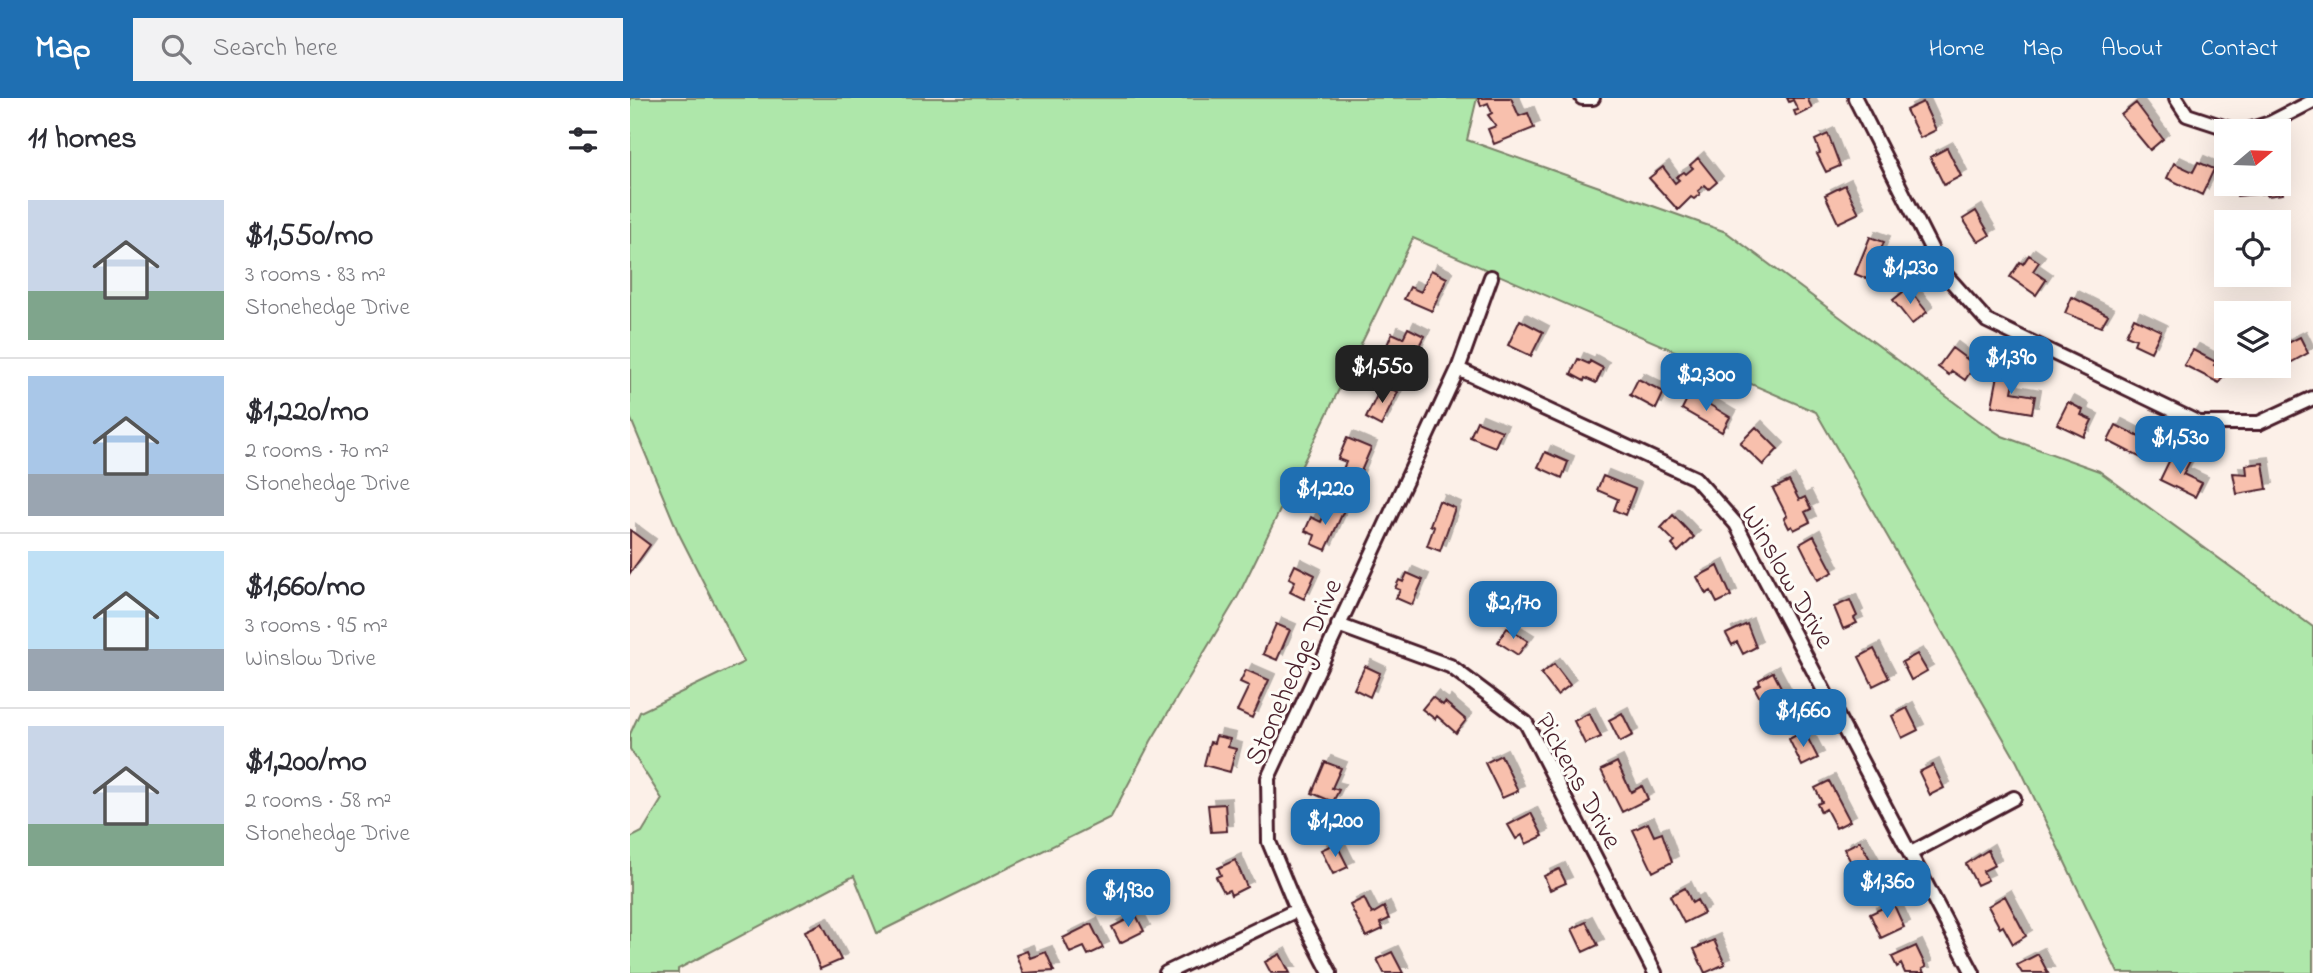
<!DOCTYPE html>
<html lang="en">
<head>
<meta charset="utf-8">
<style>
	body { margin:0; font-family:"Indie Flower",sans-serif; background:#f2f2f3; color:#2b2b33; height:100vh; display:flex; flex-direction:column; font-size:26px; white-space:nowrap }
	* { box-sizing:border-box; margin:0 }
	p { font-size:23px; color:#7c7c81 }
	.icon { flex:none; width:38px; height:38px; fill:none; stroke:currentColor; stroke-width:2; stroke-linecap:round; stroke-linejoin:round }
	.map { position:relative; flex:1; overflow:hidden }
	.sheet { display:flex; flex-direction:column; background:#fff; width:630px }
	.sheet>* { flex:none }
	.needle { width:46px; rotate:71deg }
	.fabs { position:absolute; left:1584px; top:21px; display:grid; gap:14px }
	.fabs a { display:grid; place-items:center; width:77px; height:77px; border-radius:0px; background:#fff; box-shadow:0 7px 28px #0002; font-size:35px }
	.price { position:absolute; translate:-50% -60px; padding:0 16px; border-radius:14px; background:#1f6fb2; color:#fff; font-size:23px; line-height:46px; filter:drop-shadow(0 2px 4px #0008) }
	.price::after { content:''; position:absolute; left:50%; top:42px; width:21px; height:16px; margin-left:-10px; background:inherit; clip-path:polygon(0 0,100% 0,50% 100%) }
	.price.selected { background:#222; color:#fff }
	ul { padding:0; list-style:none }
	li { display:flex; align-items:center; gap:21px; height:175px; padding:0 28px }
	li+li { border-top:2px solid #e1e1e2 }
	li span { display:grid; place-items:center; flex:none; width:196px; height:140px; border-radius:0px; color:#555 }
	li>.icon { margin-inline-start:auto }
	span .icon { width:84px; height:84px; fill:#fffc; stroke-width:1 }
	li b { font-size:30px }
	h2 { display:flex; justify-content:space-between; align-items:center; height:84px; padding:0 28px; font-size:30px }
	header { display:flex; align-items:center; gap:42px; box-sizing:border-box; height:98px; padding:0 35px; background:#1f6fb2; color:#fff }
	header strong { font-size:33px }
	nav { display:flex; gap:38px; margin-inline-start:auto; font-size:24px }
	.search { width:490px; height:63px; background:#f2f2f3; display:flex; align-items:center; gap:18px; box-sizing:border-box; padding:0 24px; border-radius:0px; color:#7c7c81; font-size:26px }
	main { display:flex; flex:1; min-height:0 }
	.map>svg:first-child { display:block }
	.green { fill:#aee7aa; stroke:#7c836a; stroke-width:2 }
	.building { fill:#f8c0ad; stroke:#4a1f2b; stroke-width:2; filter:url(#shadow) }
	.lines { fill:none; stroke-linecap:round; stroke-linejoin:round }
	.minor-casing { stroke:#4a1f2b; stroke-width:18 }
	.minor { stroke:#fdfcf7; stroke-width:12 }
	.labels { text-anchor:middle; stroke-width:6; stroke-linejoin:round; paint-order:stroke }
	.street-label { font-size:28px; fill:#4a1f2b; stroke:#fdfcf7 }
</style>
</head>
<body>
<header>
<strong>Map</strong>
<div class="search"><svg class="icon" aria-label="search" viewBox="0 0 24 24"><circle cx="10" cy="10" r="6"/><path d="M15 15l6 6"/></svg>Search here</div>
<nav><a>Home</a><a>Map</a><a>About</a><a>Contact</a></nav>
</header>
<main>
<section class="sheet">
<h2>11 homes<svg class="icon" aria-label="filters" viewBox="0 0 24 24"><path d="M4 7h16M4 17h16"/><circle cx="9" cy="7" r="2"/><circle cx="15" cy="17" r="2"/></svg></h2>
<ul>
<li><span style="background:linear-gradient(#c9d6e8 65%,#7fa58c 0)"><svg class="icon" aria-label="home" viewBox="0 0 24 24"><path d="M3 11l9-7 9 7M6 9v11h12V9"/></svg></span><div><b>$1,550/mo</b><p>3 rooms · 83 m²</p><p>Stonehedge Drive</p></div></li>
<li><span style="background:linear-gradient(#a9c7e8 70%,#9aa5b1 0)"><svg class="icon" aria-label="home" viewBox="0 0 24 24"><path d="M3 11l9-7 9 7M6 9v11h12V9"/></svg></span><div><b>$1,220/mo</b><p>2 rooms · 70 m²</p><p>Stonehedge Drive</p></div></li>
<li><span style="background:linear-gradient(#bfe0f5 70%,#9aa5b1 0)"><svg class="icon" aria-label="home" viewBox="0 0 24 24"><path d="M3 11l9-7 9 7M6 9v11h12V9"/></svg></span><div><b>$1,660/mo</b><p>3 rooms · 95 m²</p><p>Winslow Drive</p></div></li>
<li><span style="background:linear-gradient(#c9d6e8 70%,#7fa58c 0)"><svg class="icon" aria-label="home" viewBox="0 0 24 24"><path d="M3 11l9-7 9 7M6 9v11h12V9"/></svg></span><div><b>$1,200/mo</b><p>2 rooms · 58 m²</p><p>Stonehedge Drive</p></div></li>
</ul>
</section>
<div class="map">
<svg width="1683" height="875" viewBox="0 0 1683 875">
	<defs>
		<filter id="shadow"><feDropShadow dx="6" dy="-6" stdDeviation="0" flood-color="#0004"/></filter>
	</defs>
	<rect width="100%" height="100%" fill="#fcf0e8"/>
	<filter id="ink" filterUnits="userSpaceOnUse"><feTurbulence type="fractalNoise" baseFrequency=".0143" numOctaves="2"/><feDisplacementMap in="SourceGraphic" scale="14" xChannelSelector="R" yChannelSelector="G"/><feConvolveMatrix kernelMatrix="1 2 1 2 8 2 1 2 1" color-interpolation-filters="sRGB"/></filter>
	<g filter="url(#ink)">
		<path class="green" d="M 0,0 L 847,0 L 837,42 L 1096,134 L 1348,322 L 1372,338 L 1469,373 L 1683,529 L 1683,875 L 1488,875 L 1387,664 L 1186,314 L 783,140 L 608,498 L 521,643 L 481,719 L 247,835 L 224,778 L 48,871 L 48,875 L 0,875 L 0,740 L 12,734 L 32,701 L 0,651 L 0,636 L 10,614 L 114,564 L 48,434 L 0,319 Z"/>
		<path class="building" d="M 848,0 L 881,0 L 889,18 L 898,15 L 904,30 L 864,46 L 858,31 L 866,28 L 858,17 L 862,15 L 858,5 L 851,8 Z
			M 1157,0 L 1180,0 L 1178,2 L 1182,10 L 1166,18 L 1164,13 L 1168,12 L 1163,2 L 1159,4 Z
			M 1293,4 L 1306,32 L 1290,40 L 1276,12 Z
			M 1506,5 L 1533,41 L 1520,52 L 1491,17 Z
			M 1198,36 L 1210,68 L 1196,74 L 1187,56 L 1190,55 L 1185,42 Z
			M 1317,50 L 1331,78 L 1314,87 L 1300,59 Z
			M 1068,60 L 1087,84 L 1079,91 L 1075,87 L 1068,93 L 1070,96 L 1064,101 L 1061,99 L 1048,112 L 1019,80 L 1033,69 L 1045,85 L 1049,82 L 1046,79 L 1054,74 L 1056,76 L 1063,70 L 1060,67 Z
			M 1568,64 L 1584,71 L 1572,97 L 1537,80 L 1544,65 L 1563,74 Z
			M 1648,79 L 1651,79 L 1653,96 L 1637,98 L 1637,95 L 1607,98 L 1605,86 L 1648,86 Z
			M 1215,87 L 1229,115 L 1208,125 L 1195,97 Z
			M 1346,113 L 1360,137 L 1348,144 L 1333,121 Z
			M 1240,139 L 1254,144 L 1246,163 L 1259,169 L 1252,187 L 1225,176 Z
			M 1399,157 L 1409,164 L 1403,173 L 1416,182 L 1406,197 L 1380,179 L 1390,164 L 1393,166 Z
			M 801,172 L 817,180 L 802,213 L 774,201 L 780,189 L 791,194 Z
			M 1278,190 L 1297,214 L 1282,226 L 1263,202 Z
			M 1442,199 L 1478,217 L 1471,229 L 1435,215 Z
			M 1504,220 L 1531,233 L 1521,254 L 1504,246 L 1506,241 L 1496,237 Z
			M 890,222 L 913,234 L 901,258 L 878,247 Z
			M 778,230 L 794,238 L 776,275 L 753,264 L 760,249 L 757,247 L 762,235 L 773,240 Z
			M 1670,239 L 1678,255 L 1642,275 L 1638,268 L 1648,268 L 1648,246 L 1651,245 L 1652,248 Z
			M 1322,250 L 1345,267 L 1335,282 L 1322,273 L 1319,277 L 1308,269 Z
			M 1563,252 L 1586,264 L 1584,267 L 1596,273 L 1589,285 L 1554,267 Z
			M 948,261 L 959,266 L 960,263 L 973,270 L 966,285 L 955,280 L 954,283 L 941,276 Z
			M 1368,277 L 1385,279 L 1382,294 L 1405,298 L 1402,315 L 1362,308 Z
			M 1008,281 L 1034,294 L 1026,311 L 1000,297 Z
			M 752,287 L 768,294 L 751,328 L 736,320 Z
			M 1060,295 L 1100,319 L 1092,334 L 1052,311 Z
			M 1438,304 L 1453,312 L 1451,317 L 1462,322 L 1454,339 L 1427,326 Z
			M 847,323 L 872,333 L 865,349 L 840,339 Z
			M 1486,327 L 1523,346 L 1515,362 L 1478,343 Z
			M 1126,329 L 1148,351 L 1133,367 L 1110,345 Z
			M 717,340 L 741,350 L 723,392 L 707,385 L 716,364 L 708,361 Z
			M 915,354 L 938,364 L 932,380 L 908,369 Z
			M 1543,355 L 1560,363 L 1553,376 L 1572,385 L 1565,399 L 1530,382 Z
			M 1633,365 L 1637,391 L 1607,396 L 1603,375 L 1617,376 L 1616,367 Z
			M 973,378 L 1005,391 L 995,417 L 984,412 L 988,401 L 967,392 Z
			M 1159,383 L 1169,402 L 1175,399 L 1181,411 L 1175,414 L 1180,424 L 1164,432 L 1162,428 L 1159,430 L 1154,420 L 1157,418 L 1143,391 Z
			M 809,403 L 825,410 L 810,453 L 797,448 L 804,429 L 800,427 Z
			M 699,406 L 714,412 L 696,452 L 682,446 L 685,437 L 675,433 L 681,419 L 691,424 Z
			M 1043,417 L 1064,439 L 1048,454 L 1042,447 L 1045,444 L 1031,430 Z
			M 0,432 L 20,447 L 0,475 Z
			M 1184,438 L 1203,474 L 1188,482 L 1170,446 Z
			M 665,467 L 685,477 L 674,501 L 660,494 L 665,483 L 659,480 Z
			M 1088,468 L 1101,498 L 1087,505 L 1081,493 L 1076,496 L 1067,479 Z
			M 777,475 L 793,482 L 782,507 L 766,500 L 770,492 L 765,490 L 769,482 L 773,484 Z
			M 1220,502 L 1227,518 L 1224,520 L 1227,525 L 1213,531 L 1204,509 Z
			M 646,526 L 660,532 L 647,562 L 633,556 Z
			M 1117,526 L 1126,549 L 1113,556 L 1107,544 L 1102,547 L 1096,536 Z
			M 877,530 L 898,543 L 888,557 L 868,544 Z
			M 1244,551 L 1259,580 L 1243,588 L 1229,559 Z
			M 1287,556 L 1297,573 L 1281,582 L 1272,564 Z
			M 924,566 L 940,587 L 927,597 L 911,576 Z
			M 735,568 L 750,575 L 740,599 L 724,591 Z
			M 616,572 L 639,582 L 622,620 L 607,613 L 619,588 L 610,584 Z
			M 1143,574 L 1161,608 L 1146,616 L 1136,597 L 1130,600 L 1124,589 L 1130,586 L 1129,582 Z
			M 802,599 L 813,607 L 815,604 L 836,622 L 826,635 L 807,618 L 805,621 L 792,611 Z
			M 1277,610 L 1288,632 L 1272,640 L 1262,618 Z
			M 959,615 L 971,639 L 955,646 L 944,623 Z
			M 992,615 L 1003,637 L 990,644 L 979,622 Z
			M 1174,633 L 1188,660 L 1172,668 L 1159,641 Z
			M 586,638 L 600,641 L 598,649 L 606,651 L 600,674 L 574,667 L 580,644 L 584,645 Z
			M 871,657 L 888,693 L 872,700 L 855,665 Z
			M 695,664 L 711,670 L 702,690 L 709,692 L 703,704 L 682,695 Z
			M 987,664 L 1001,694 L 1012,688 L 1018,701 L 992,714 L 971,672 Z
			M 1303,667 L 1314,690 L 1300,697 L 1289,674 Z
			M 1199,683 L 1220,723 L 1206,730 L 1196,711 L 1191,714 L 1187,706 L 1192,704 L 1185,690 Z
			M 595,706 L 597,733 L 581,734 L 578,707 Z
			M 901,715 L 913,738 L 896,746 L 892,737 L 886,741 L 878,727 Z
			M 1018,725 L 1024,738 L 1032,735 L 1042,764 L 1023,774 L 1003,732 Z
			M 1230,743 L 1248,776 L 1232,785 L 1214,751 Z
			M 706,745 L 718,769 L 703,776 L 691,752 Z
			M 1358,752 L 1365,767 L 1353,773 L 1358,782 L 1347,787 L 1336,766 Z
			M 605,762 L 617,789 L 601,797 L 599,792 L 594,794 L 586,779 L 591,777 L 588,770 Z
			M 929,771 L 936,785 L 920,792 L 914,778 Z
			M 1055,790 L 1062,805 L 1067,802 L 1074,815 L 1054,825 L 1040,798 Z
			M 1375,798 L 1396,838 L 1383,846 L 1373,828 L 1370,830 L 1358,808 Z
			M 734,800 L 742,816 L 754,809 L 759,821 L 750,825 L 753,831 L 736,839 L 720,807 Z
			M 1263,805 L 1274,829 L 1251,840 L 1240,816 Z
			M 506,817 L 514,833 L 490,845 L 482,829 Z
			M 956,824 L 968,847 L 953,854 L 942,831 Z
			M 192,825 L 211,862 L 190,871 L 175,833 Z
			M 461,826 L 473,850 L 458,857 L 454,849 L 440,855 L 433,840 Z
			M 1084,842 L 1095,866 L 1075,875 L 1064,851 Z
			M 1286,848 L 1296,869 L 1292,871 L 1294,875 L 1275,875 L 1271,866 L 1267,869 L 1262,859 Z
			M 397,853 L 400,860 L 416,854 L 424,873 L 393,875 L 386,857 Z
			M 762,854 L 773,875 L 754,875 L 747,861 Z
			M 650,856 L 660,875 L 641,875 L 635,864 Z
			M 1408,856 L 1418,875 L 1392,875 L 1387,867 Z"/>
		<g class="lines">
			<defs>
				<path id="minor" d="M 952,0 L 963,0
					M 1225,0 L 1313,174 L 1357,223 L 1569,325 L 1629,325 L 1683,300
					M 1546,0 L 1557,17 L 1606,33
					M 1615,33 L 1640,25 L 1683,3
					M 828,271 L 1065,380 L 1106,426 L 1343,875
					M 708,527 L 820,568 L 896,625 L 1025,875
					M 1281,755 L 1384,700
					M 536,875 L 667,812
					M 700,875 L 667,812 L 639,744 L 638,680 L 828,271 L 861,179"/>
			</defs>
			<use href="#minor" class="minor-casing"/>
			<use href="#minor" class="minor"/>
		</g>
	</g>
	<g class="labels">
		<g class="street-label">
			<text transform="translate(1159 478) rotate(60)" y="10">Winslow Drive</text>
			<text transform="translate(662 573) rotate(-66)" y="10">Stonehedge Drive</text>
			<text transform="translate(950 682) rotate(61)" y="10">Pickens Drive</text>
		</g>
	</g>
</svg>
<div class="fabs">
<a><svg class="needle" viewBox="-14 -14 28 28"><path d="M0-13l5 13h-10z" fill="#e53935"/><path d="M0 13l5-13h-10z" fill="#7c7c81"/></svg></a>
<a><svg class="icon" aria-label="locate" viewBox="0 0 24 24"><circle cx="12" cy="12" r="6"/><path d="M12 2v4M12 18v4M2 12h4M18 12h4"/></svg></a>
<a><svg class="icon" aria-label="layers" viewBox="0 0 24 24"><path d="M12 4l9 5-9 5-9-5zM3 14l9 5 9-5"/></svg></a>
</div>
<b class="price" style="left:1280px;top:208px">$1,230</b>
<b class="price" style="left:1381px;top:298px">$1,390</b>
<b class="price selected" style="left:752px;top:307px">$1,550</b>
<b class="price" style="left:1076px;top:315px">$2,300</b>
<b class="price" style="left:1550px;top:378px">$1,530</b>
<b class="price" style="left:695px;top:429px">$1,220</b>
<b class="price" style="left:883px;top:543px">$2,170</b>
<b class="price" style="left:1173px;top:651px">$1,660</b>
<b class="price" style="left:705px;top:761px">$1,200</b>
<b class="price" style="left:1257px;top:822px">$1,360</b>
<b class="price" style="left:498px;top:831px">$1,930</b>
</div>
</main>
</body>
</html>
